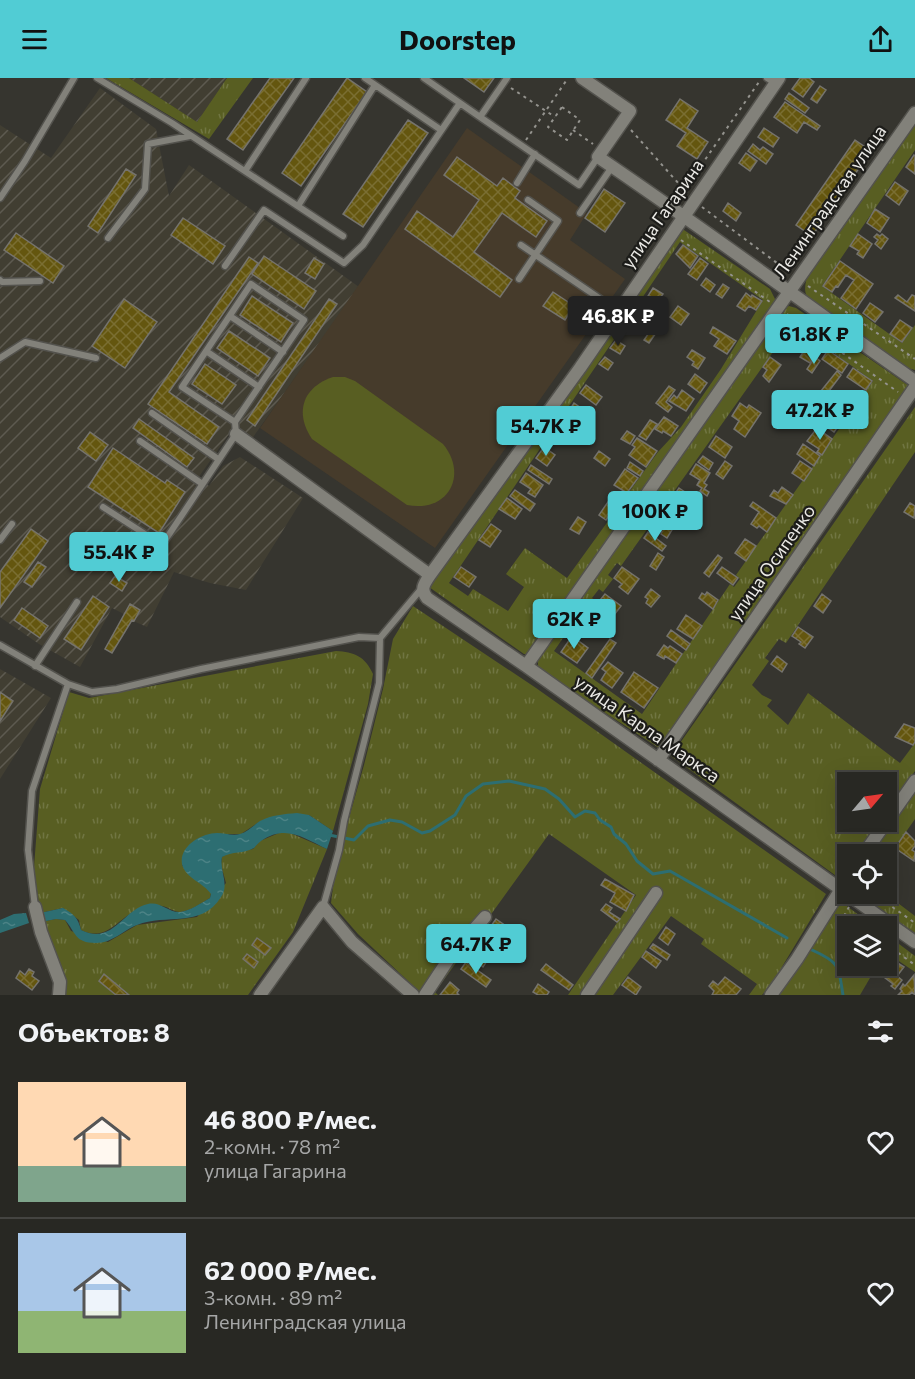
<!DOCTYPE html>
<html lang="ru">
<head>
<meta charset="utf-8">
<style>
	body { margin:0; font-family:Commissioner,sans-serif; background:#30302b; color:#f1f3f6; height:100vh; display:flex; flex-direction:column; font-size:22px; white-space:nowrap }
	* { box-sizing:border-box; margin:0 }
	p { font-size:20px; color:#a5a6a6 }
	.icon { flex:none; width:33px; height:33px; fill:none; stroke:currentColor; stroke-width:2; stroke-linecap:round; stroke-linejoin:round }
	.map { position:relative; height:917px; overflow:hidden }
	.drawer { display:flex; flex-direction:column; background:#282823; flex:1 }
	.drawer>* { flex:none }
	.needle { width:39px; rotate:61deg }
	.tools { position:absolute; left:837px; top:694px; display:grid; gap:12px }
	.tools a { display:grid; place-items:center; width:60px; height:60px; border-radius:0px; background:#282823; box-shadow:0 6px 24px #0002,0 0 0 2px #444441; font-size:30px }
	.price { position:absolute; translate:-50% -51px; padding:0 14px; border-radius:6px; background:#51ccd4; color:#111; font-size:20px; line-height:39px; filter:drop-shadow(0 2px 3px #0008) }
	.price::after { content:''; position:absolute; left:50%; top:36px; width:18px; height:14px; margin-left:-9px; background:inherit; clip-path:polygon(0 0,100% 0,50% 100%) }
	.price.active { background:#222; color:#fff }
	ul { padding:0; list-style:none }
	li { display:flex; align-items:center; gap:18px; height:150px; padding:0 18px }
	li+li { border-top:2px solid #444441 }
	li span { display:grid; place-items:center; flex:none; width:168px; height:120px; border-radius:0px; color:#555 }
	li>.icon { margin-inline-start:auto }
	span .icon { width:72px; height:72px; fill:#fffc; stroke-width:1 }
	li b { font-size:26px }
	h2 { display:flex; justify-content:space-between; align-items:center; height:72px; padding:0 18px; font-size:26px }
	header { display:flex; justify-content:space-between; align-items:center; height:78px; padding:0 18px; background:#51ccd4; color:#111; font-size:27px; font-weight:700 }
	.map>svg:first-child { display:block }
	.industrial { fill:url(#industrial-furrows) }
	.education { fill:#463b2b }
	.grass { fill:url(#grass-tufts); fill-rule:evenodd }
	.pitch { fill:#585e22 }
	.water { fill:url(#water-ripples) }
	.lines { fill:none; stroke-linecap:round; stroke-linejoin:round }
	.stream { stroke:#2d6e72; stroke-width:3 }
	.building { fill:url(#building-cross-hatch); stroke:#75736d; stroke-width:1.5 }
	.service-casing { stroke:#53524d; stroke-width:9 }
	.minor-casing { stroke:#53524d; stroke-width:15 }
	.path { stroke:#94938e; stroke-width:2; stroke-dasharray:3 4.5; stroke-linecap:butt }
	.service { stroke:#82817a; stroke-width:6 }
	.minor { stroke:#82817a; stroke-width:12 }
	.labels { text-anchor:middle; stroke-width:4.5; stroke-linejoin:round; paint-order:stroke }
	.street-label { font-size:18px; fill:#ebeae6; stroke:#1d1d1a }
</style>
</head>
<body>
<header><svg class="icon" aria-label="menu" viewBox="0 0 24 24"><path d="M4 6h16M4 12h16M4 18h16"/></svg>Doorstep<svg class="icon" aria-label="share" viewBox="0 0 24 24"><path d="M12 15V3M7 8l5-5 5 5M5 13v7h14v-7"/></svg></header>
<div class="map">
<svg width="915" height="917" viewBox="0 0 915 917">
	<defs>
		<pattern id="industrial-furrows" width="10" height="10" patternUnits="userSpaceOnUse" patternTransform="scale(1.5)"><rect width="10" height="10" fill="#413e32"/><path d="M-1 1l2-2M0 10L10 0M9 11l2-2" fill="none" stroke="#5d5a50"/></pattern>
		<pattern id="grass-tufts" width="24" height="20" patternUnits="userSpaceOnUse" patternTransform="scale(1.5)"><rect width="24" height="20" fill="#585e22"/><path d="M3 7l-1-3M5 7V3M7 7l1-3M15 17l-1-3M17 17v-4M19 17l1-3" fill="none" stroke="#707542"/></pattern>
		<pattern id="water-ripples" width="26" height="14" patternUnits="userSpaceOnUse" patternTransform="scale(1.5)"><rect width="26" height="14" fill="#2d6e72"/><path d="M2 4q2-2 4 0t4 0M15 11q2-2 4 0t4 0" fill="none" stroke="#4c8386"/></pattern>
		<pattern id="building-cross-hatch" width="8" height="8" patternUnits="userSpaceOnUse" patternTransform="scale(1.5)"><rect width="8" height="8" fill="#64560f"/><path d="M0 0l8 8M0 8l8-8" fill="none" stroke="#7a6e32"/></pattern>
	</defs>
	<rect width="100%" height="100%" fill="#36352f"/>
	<path class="industrial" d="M 129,0 L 227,0 L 197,44 Z
		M 100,10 L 156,51 L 169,118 L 189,87 L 359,209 L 251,362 L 234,349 L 198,400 L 209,408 L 223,388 L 240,379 L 303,420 L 246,512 L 210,505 L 174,494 L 147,549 L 131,542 L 112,575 L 105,571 L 124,536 L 112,530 L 80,589 L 39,566 L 0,539 L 0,47 L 51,80 Z
		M 0,591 L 51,620 L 0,701 Z"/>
	<path class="education" d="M 467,50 L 587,135 L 570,162 L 625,201 L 435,470 L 260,350 Z"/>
	<path class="grass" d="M 106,0 L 129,0 L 197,44 L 227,0 L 253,0 L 209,61 Z
		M 915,47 L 915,72 L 822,208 L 902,265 L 915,247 L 915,292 L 904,289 L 810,223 C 803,214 805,209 807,198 Z
		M 678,151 L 684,152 L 770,211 L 775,221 L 774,226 L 527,576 L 524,576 L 429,509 L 654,180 ZM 680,164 L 763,222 L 721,291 L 681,349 L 658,374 L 567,500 L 525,470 L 506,496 L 524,509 L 508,533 L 473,511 L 468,518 L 449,505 Z
		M 789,228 L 796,230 L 909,308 C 825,429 745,551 659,670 L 541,593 L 538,588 L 538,581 L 785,230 ZM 793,246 L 873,303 L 736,497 L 740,501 L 734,509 L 730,506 L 642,636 L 554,573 L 579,537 L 585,540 L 597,524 L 592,520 L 599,511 L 603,514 L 613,501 L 608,497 L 617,485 L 621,488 Z
		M 915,329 L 915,374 L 786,565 L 779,561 L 765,580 L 769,583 L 752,607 L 762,617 L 772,622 L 767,628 L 788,647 L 808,615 L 900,685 L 915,665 L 915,693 L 887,734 L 886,705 L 848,705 L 848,744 L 879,744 L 856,777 L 848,777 L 847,789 L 839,800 L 671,678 Z
		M 413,528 L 536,610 L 826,816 L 774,902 L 762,917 L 749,917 L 757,906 L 701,866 L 704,861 L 671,838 L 613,917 L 568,917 L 636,817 L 549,756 L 435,914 L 438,917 L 423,917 L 358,856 L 331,825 L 336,786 L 364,687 L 383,611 L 393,561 Z
		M 336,573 C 354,574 365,578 373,596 L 368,626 L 333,753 L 309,737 L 259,744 L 241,756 L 228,756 L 182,787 C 189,800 203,804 211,815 L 210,820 C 201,825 191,833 180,834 C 174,834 168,829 162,828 C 156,826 141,829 135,833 C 116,843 105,864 81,852 L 79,842 L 63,830 L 40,835 L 34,789 L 40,711 L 69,614 L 89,620 Z
		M 915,715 L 915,741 L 887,781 L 886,777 L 871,777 Z
		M 288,754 L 327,771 L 293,854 L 248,917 L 64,917 L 41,844 L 56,841 L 65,842 L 71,853 L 108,864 L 137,847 L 197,839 L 226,805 L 221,787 L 222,779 L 229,775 L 253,771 L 260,763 L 279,755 Z
		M 857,816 L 886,816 L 915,838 L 915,855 Z
		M 840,823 L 875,849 L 848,849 L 848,888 L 877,888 L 860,917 L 773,917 Z
		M 887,857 L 915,878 L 915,894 L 887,875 Z"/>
	<path class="pitch" d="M 333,299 L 345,299 L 355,303 L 443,366 C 469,398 447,435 407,427 L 312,361 C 294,334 303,309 333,299 Z"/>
	<path class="water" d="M 297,735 L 309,737 L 333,753 L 327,771 C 303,760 286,746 261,763 C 258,765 256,768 254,770 C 244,776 232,773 222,779 C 219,793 230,806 221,819 C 201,851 166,835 137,847 C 123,852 113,865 96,865 C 74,865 76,854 65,842 L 56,841 L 41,844 L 40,835 L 63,830 C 74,836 78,840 81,852 C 113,868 123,831 148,826 C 160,823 169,835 180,834 C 190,833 201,825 210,820 L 211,816 C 204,805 185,800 182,786 C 179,768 202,755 217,755 C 224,755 233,758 240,756 C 247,754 254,747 260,743 C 272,737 284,736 297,735 Z
		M 26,835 L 29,845 L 0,855 L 0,842 L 14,836 Z"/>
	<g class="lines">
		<path class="stream" d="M 329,757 L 354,762 L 368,748 L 390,742 L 402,744 L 422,755 L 430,753 L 455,737 L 466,718 L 483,706 L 509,703 L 545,711 L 559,721 L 575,739 L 585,733 L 595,735 L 600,742 L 611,749 L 614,756 L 626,766 L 637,783 L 653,796 L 670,793 L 787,860
			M 812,872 C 841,885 838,888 843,917"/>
	</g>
	<path class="building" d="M 270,0 L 294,0 L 243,72 L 227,61 Z
		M 347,0 L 367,14 L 301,108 L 282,95 Z
		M 464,0 L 494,0 L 484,14 Z
		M 800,0 L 809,0 L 814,4 L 803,19 L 792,11 Z
		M 820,8 L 826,12 L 817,25 L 811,21 Z
		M 789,15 L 809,30 L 805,35 L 785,21 Z
		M 680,21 L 698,33 L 687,50 L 708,64 L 697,81 L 677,68 L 686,55 L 666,42 Z
		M 785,24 L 820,48 L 817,52 L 804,44 L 797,55 L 774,39 Z
		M 408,42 L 428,55 L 363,149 L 343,136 Z
		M 764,50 L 779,60 L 773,69 L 758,59 Z
		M 855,62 L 871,73 L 812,158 L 796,147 Z
		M 753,66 L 760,72 L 763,69 L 773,76 L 766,86 L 748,73 Z
		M 746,75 L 757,83 L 750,93 L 739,85 Z
		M 914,77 L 915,78 L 915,96 L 906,89 Z
		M 457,79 L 497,108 L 503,100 L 520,113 L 515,120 L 547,143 L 536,159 L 502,135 L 474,174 L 512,202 L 500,219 L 405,151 L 417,133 L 453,159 L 479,122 L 444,97 Z
		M 126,91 L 136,97 L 98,155 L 88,148 Z
		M 895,104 L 908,113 L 899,127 L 886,117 Z
		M 604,111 L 625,125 L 605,154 L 585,140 Z
		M 728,125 L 741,135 L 736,143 L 723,133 Z
		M 875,131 L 889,140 L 880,154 L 867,145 Z
		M 183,140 L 225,168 L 213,186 L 171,157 Z
		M 16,155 L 64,188 L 53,205 L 4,172 Z
		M 858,156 L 872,166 L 863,180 L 857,176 L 859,173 L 850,168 Z
		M 877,156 L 880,158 L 882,156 L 888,161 L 881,171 L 875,166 L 878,162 L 874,159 Z
		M 683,167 L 698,178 L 690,190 L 676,176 Z
		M 264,178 L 316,213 L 304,231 L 252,196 Z
		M 249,179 L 258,185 L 169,314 L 219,349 L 207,366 L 148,326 Z
		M 314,180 L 324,186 L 315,201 L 305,195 Z
		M 700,180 L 708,186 L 697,202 L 688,196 Z
		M 840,183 L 873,206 L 856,231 L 841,220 L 854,202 L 846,197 L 838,209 L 836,208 L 832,214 L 823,208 Z
		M 706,200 L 715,207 L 710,214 L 701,207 Z
		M 723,206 L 729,210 L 722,220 L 716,216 Z
		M 653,210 L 663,216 L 657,224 L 648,218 Z
		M 553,214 L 574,228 L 565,242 L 543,228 Z
		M 746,215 L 751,219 L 752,217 L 762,223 L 756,232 L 749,228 L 745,233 L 737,228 Z
		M 898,217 L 907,224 L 912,217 L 915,218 L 915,233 L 895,220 Z
		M 252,218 L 293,245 L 281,264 L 240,237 Z
		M 124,221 L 157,244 L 125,290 L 92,268 Z
		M 329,221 L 337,226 L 255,348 L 247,342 Z
		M 870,225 L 883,234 L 875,244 L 863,235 Z
		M 678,228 L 689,236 L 681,247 L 670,239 Z
		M 637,235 L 648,242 L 639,254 L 629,247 Z
		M 900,242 L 912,250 L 902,264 L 890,256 Z
		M 794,247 L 811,259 L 803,271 L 796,266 L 797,263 L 787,256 Z
		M 653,249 L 658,252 L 649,265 L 644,262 Z
		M 713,249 L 736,263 L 727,276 L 714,268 L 719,261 L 710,255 Z
		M 229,253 L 270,280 L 258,298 L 217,270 Z
		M 616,262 L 625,268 L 620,276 L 610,270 Z
		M 807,268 L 817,274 L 810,285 L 800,279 Z
		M 692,272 L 705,280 L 698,291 L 692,287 L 694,284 L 687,279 Z
		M 828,272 L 848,286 L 842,295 L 822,281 Z
		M 605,279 L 613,285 L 608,292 L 599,286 Z
		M 770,279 L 781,287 L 769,304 L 763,298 L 767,292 L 763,289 Z
		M 815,279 L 820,283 L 812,295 L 807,291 Z
		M 205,286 L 236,307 L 222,326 L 192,306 Z
		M 853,290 L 872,303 L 866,312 L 847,299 Z
		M 837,293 L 841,297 L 826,317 L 821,313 Z
		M 695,296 L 707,305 L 700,315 L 688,306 Z
		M 586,307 L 602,319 L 596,327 L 580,315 Z
		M 669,308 L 675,312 L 666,324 L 672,329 L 668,334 L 656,325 Z
		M 682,312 L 694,321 L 686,333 L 669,323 L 674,317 L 677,320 Z
		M 824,319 L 848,335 L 834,354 L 811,338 Z
		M 574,325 L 588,335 L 583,342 L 569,333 Z
		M 740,325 L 747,330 L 749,327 L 761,335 L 745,359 L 734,351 L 739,343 L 732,338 Z
		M 791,334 L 804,343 L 800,350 L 787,341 Z
		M 664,339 L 678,348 L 671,358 L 663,353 L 662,355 L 655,351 Z
		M 139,341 L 194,380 L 187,389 L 133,350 Z
		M 561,342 L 574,352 L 567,361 L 554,352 Z
		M 650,342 L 657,346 L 646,362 L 639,358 Z
		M 817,350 L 832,361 L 822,377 L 817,374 L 819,371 L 807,363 Z
		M 627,353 L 635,358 L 630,366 L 621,361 Z
		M 90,354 L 108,367 L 96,383 L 78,370 Z
		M 716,358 L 732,369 L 725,380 L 709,369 Z
		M 637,360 L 657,373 L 646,389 L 629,377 L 635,369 L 632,367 Z
		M 803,366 L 820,378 L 814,388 L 797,376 Z
		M 544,369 L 555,377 L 547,388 L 536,380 Z
		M 113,370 L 165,405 L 167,402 L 185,414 L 159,455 L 88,409 Z
		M 599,373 L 610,381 L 605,388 L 594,380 Z
		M 703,378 L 713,385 L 709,392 L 698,384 Z
		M 725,383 L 732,388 L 723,401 L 716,396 Z
		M 800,383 L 812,391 L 804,403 L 792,395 Z
		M 630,384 L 643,393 L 640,398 L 627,390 Z
		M 696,386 L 710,395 L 704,405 L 707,407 L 704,411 L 709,414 L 707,418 L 700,413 L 702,410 L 697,407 L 700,402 L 690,396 Z
		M 531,387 L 552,401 L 549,406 L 528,392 Z
		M 625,391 L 638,400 L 627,415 L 614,407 Z
		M 526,395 L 543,407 L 535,419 L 528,415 L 531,411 L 520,404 Z
		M 782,409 L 793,417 L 786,426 L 770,418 L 774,412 L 778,415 Z
		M 679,410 L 700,424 L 693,434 L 672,420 Z
		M 515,412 L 535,426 L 530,433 L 510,418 Z
		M 507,420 L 522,431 L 515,441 L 499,431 Z
		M 610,421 L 617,426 L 606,442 L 599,437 Z
		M 671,424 L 677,428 L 674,432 L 685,440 L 680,448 L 663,436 Z
		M 753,424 L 776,440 L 767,454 L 759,448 L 757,450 L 751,446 L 759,434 L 750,428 Z
		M 910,425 L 915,428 L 914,440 L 904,434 Z
		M 659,436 L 675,447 L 667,460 L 661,456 L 662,453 L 652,446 Z
		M 578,439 L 586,444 L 579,456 L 570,451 Z
		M 491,446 L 501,453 L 490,469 L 479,462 Z
		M 31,451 L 48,463 L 0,530 L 0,494 Z
		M 648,454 L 666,468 L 662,473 L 644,460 Z
		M 745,461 L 756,468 L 746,483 L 735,475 Z
		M 125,464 L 140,473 L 136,479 L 121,469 Z
		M 658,475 L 664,479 L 656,492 L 650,488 Z
		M 718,477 L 722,480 L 709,499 L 704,495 Z
		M 38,484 L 46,489 L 32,509 L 24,504 Z
		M 461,489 L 476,499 L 469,509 L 454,499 Z
		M 622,489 L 639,501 L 628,516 L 619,509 L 622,506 L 614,500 Z
		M 722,489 L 738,500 L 733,507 L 717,495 Z
		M 115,498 L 127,505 L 122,513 L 110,505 Z
		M 651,511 L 660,518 L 651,529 L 646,525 L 648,521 L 645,519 Z
		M 707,514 L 718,522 L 713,531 L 699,520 L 702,515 L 705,517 Z
		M 605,516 L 621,528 L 611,541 L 605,537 L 607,535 L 596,527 Z
		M 822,516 L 831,523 L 823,535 L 814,528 Z
		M 93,518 L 109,529 L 81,572 L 64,561 Z
		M 130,526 L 140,532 L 134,543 L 132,542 L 112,575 L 105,571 Z
		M 22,530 L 48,548 L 40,560 L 14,542 Z
		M 686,537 L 702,548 L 693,561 L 677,551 Z
		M 798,549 L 813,559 L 805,570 L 799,566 L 801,564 L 792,558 Z
		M 671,552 L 690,566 L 686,572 L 667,558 Z
		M 572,558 L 588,570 L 577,585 L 561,574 Z
		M 610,561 L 616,565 L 592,600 L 586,595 Z
		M 664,567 L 668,570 L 670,568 L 682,576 L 676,585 L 665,578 L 664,581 L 657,577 Z
		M 777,578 L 787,586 L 782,594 L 771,586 Z
		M 608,584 L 623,595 L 612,610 L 601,602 L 606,594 L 602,591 Z
		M 634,594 L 658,610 L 644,630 L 621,614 Z
		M 0,614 L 13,623 L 0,643 Z
		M 904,646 L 915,650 L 915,664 L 913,667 L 895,659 Z
		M 906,754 L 915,763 L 915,768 L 912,772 L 915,774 L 914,783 L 895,770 Z
		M 886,796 L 898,805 L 892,814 L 886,810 Z
		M 605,801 L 634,817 L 626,833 L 610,824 L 615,815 L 601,807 Z
		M 606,826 L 612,830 L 609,834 L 620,841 L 617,844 L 601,832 Z
		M 496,841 L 506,848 L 504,851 L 509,854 L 504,861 L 499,858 L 501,855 L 491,848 Z
		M 666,849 L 675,856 L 668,867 L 659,860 Z
		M 257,860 L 271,870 L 265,877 L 252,867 Z
		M 479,864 L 493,874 L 483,889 L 470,878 Z
		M 653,866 L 670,877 L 667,882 L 650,870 Z
		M 646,873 L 661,883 L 656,890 L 642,879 Z
		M 247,876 L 258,884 L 254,890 L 243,881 Z
		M 466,884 L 491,902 L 486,909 L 461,891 Z
		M 896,884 L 904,889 L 897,898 L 902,902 L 895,911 L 891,908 L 893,906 L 884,899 Z
		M 546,886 L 573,907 L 569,912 L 541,892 Z
		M 29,891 L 34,894 L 32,898 L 39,903 L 32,912 L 16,900 L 20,893 L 25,897 Z
		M 104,896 L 129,917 L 116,917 L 99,903 Z
		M 914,897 L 915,917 L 912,914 L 909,917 L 898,917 L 902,913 L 900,911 L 903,906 L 905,908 Z
		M 628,899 L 641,909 L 636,917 L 622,907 Z
		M 725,899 L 741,911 L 736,917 L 712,917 L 714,913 L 709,908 L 713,903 L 718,907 Z
		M 450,904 L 459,912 L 457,915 L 459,917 L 440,917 Z
		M 538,906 L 549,914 L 547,917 L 538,917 L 533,914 Z"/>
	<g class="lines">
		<defs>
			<path id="service" d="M 97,0 L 172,45 L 343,158
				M 365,0 L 441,52
				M 424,0 L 480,39 L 507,0
				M 767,0 L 775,5
				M 480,39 L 579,107 L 598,79
				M 245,93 L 306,0
				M 517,105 L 535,76
				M 0,120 L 25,83 L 74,0
				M 298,128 L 375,7
				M 580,135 L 612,89
				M 108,160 L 145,111 L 148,66 L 190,58
				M 521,167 L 618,233
				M 225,188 L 264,132 L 344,185 L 363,167 L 460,25
				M 519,201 L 558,143 L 528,122
				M 0,202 L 2,204 L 40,203
				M 230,238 L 283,274
				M 206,273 L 259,309
				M 0,280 L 25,264 L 96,280
				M 152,335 L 218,381
				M 140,363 L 201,405
				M 103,429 L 162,467 L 236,356 L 235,344 L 304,242 L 251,206 L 182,309 L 235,344
				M 0,462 L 12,446
				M 0,567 L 68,606 L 92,614 L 117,611 L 201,591 L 359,559 L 380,560
				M 35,588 L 77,524
				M 35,829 L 28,772 L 32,713 L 68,606
				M 323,829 L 339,772 L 344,743 L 379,605 L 380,560 L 422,510"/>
			<path id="minor" d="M 582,0 L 630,33 L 598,79 C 706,152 809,229 915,303
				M 236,356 L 430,497 C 424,506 420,511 427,520 L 526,588 L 915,864
				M 430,497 L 580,290 L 779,0
				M 526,588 L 915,35
				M 658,682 L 915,309
				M 863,777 L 915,703
				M 35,829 L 41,854 L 60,904 L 59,917
				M 260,917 L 323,829 L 352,864 L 413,917
				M 425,917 L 452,876 L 485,839
				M 587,917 L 656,815
				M 771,917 L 797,881 L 848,800"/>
		</defs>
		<use href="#service" class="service-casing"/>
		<use href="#minor" class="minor-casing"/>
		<path class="path" d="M 511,10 L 555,39
			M 562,29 L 580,42 L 567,62 L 548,49 Z
			M 573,52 L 593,66
			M 631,52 L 687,115
			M 526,62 L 568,0
			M 684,112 L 759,4
			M 702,129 L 789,194
			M 681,162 L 770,224
			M 808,208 L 915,281
			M 787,236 L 898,314
			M 874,816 L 915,845
			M 849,829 L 845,836 L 862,849
			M 886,866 L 915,887"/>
		<use href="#service" class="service"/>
		<use href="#minor" class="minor"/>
	</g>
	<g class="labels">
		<g class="street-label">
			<text transform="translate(830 124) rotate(-55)" y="6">Ленинградская улица</text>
			<text transform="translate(663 136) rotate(-55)" y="6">улица Гагарина</text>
			<text transform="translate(772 485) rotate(-55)" y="6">улица Осипенко</text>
			<text transform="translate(647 651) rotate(35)" y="6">улица Карла Маркса</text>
		</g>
	</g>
</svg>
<div class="tools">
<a><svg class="needle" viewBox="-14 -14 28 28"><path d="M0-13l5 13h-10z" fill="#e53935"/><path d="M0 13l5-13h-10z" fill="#a5a6a6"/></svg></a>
<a><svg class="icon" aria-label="locate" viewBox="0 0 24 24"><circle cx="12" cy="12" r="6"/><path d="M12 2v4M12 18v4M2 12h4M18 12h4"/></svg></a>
<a><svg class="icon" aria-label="layers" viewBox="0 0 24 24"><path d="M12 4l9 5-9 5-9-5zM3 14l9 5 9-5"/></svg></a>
</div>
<b class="price active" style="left:618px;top:269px">46.8K ₽</b>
<b class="price" style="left:814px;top:287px">61.8K ₽</b>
<b class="price" style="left:820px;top:363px">47.2K ₽</b>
<b class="price" style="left:546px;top:379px">54.7K ₽</b>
<b class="price" style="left:655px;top:464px">100K ₽</b>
<b class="price" style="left:119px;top:505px">55.4K ₽</b>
<b class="price" style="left:574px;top:572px">62K ₽</b>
<b class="price" style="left:476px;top:897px">64.7K ₽</b>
</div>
<section class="drawer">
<h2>Объектов: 8<svg class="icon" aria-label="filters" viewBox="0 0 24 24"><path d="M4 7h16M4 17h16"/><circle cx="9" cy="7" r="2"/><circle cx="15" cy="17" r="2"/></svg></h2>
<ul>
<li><span style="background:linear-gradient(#ffd9b3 70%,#7fa58c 0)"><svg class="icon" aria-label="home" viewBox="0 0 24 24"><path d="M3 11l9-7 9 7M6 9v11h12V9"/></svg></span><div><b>46 800 ₽/мес.</b><p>2-комн. · 78 m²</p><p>улица Гагарина</p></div><svg class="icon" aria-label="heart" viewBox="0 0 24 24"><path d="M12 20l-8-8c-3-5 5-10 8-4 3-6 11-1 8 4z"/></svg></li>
<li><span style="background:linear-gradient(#a9c7e8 65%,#8fb573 0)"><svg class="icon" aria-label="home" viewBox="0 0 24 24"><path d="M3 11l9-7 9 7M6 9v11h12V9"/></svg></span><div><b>62 000 ₽/мес.</b><p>3-комн. · 89 m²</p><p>Ленинградская улица</p></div><svg class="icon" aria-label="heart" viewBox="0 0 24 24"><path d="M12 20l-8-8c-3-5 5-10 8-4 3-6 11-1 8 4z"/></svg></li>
</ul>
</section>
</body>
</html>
